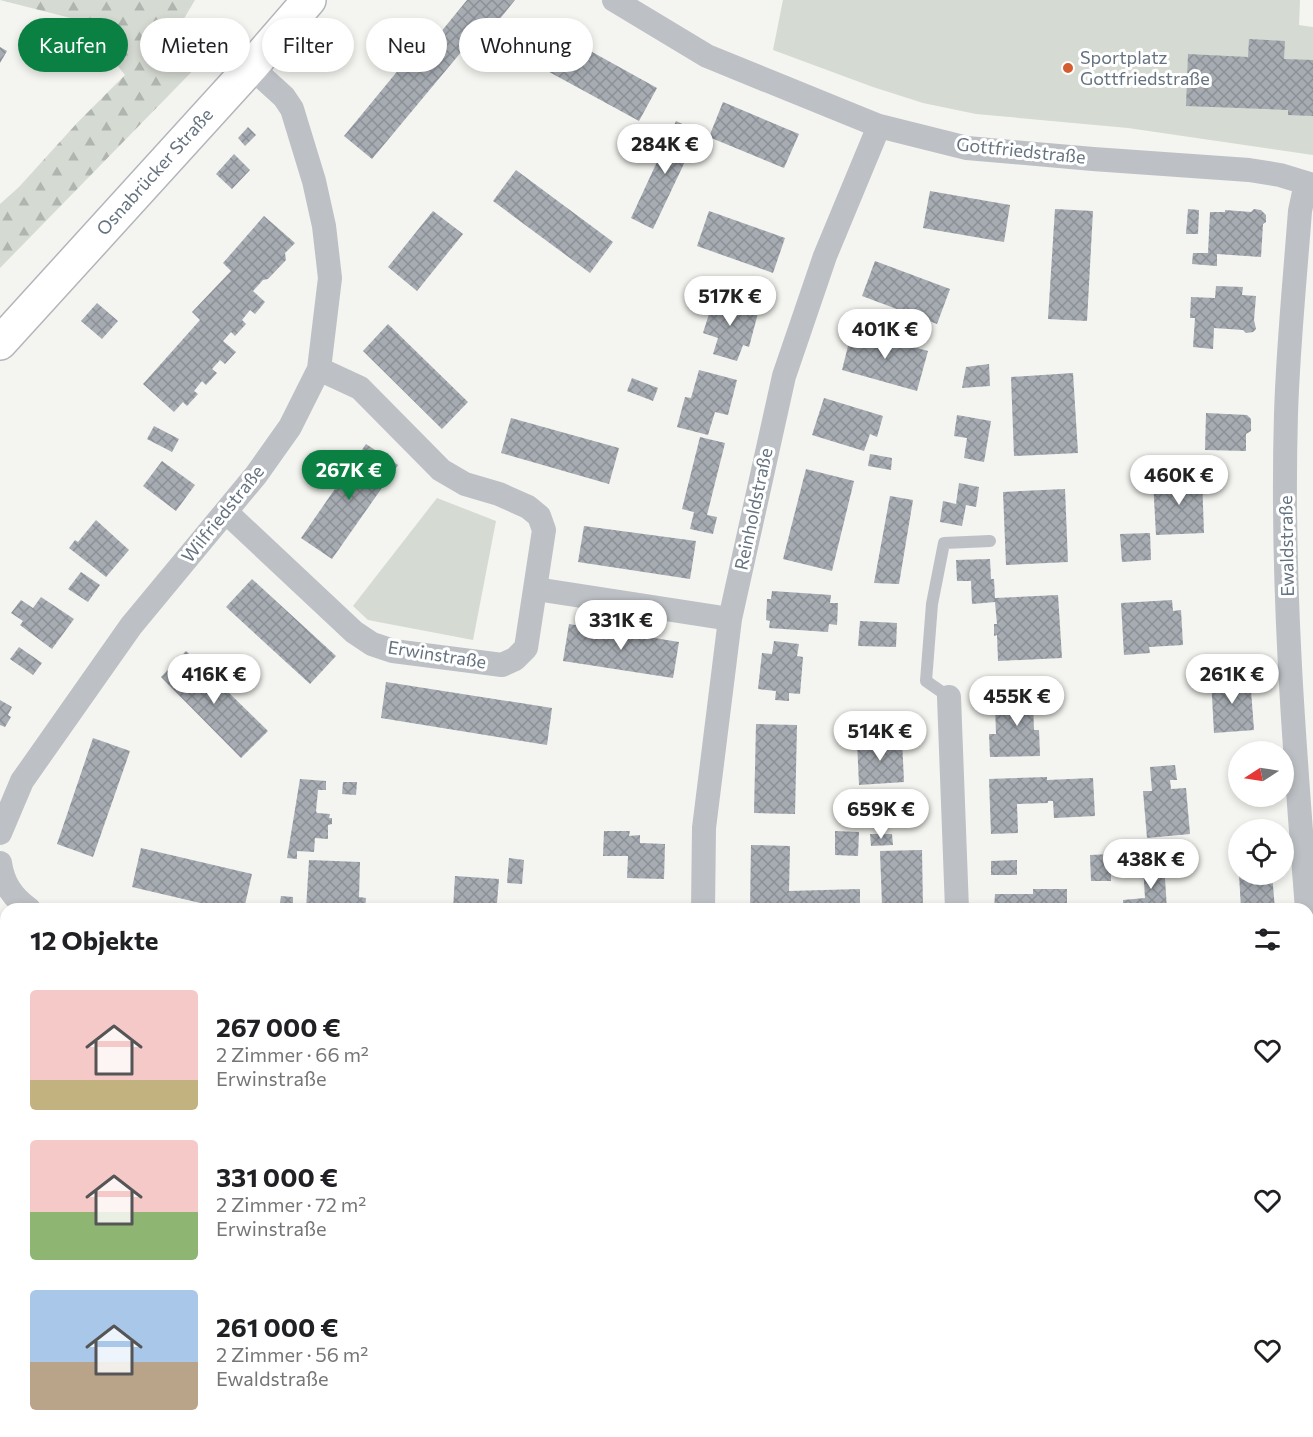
<!DOCTYPE html>
<html lang="de">
<head>
<meta charset="utf-8">
<style>
	body { margin:0; font-family:Commissioner,sans-serif; background:#f6f6f6; color:#202124; height:100vh; display:flex; flex-direction:column; font-size:22px; white-space:nowrap }
	* { box-sizing:border-box; margin:0 }
	p { font-size:20px; color:#757577 }
	.icon { flex:none; width:33px; height:33px; fill:none; stroke:currentColor; stroke-width:2; stroke-linecap:round; stroke-linejoin:round }
	.map { position:relative; flex:1; overflow:hidden }
	.sheet { position:absolute; left:0px; top:903px; width:1314px; height:534px; display:flex; flex-direction:column; background:#fff; border-radius:18px 18px 0 0; box-shadow:0 3px 9px #0003 }
	.sheet>* { flex:none }
	.banner { position:absolute; left:18px; top:18px; width:600px; height:54px; display:flex; gap:12px }
	.needle { width:39px; rotate:258deg }
	.tools { position:absolute; left:1228px; top:741px; display:grid; gap:12px }
	.tools a { display:grid; place-items:center; width:66px; height:66px; border-radius:50%; background:#fff; box-shadow:0 3px 9px #0003; font-size:30px }
	.price { position:absolute; translate:-50% -51px; padding:0 14px; border-radius:21px; background:#fff; color:#222; font-size:20px; line-height:39px; filter:drop-shadow(0 2px 3px #0008) }
	.price::after { content:''; position:absolute; left:50%; top:36px; width:18px; height:14px; margin-left:-9px; background:inherit; clip-path:polygon(0 0,100% 0,50% 100%) }
	.price.current { background:#0b8043; color:#fff }
	ul { padding:0; list-style:none }
	li { display:flex; align-items:center; gap:18px; height:150px; padding:0 30px }
	li span { display:grid; place-items:center; flex:none; width:168px; height:120px; border-radius:6px; color:#555 }
	li>.icon { margin-inline-start:auto }
	span .icon { width:72px; height:72px; fill:#fffc; stroke-width:1 }
	li b { font-size:26px }
	h2 { display:flex; justify-content:space-between; align-items:center; height:72px; padding:0 30px; font-size:26px }
	.pill { padding:0 21px; border-radius:27px; background:#fff; box-shadow:0 3px 9px #0003; font-size:21px; line-height:54px }
	.pill.current { background:#0b8043; color:#fff }
	.map>svg:first-child { display:block }
	.green { fill:#d5dad2 }
	.forest { fill:url(#forest-firs) }
	.lines { fill:none; stroke-linecap:round; stroke-linejoin:round }
	.stream { stroke:#b6c0c4; stroke-width:8 }
	.building { fill:url(#building-cross-hatch) }
	.secondary-casing { stroke:#b2b6ba; stroke-width:36 }
	.service { stroke:#bdc0c4; stroke-width:12 }
	.minor { stroke:#bdc0c4; stroke-width:24 }
	.secondary { stroke:#fff; stroke-width:33 }
	.poi-dot { fill:#d45e30; stroke:#fff; stroke-width:2 }
	.labels { text-anchor:middle; stroke-width:6; stroke-linejoin:round; paint-order:stroke }
	.poi-label { font-size:18px; fill:#65727f; stroke:#fff; text-anchor:start }
	.street-label { font-size:18px; fill:#65727f; stroke:#fff }
</style>
</head>
<body>
<div class="map">
<svg width="1313" height="1437" viewBox="0 0 1313 1437">
	<defs>
		<pattern id="forest-firs" width="22" height="20" patternUnits="userSpaceOnUse" patternTransform="scale(1.5)"><rect width="22" height="20" fill="#d5dad2"/><path d="M5 1l3.5 6h-7zM16 11l3.5 6h-7z" fill="#b0b5b0"/></pattern>
		<pattern id="building-cross-hatch" width="8" height="8" patternUnits="userSpaceOnUse" patternTransform="scale(1.5)"><rect width="8" height="8" fill="#a6acb2"/><path d="M0 0l8 8M0 8l8-8" fill="none" stroke="#8b9096"/></pattern>
	</defs>
	<rect width="100%" height="100%" fill="#f4f4f0"/>
	<path class="green" d="M 783,0 L 1300,0 L 1299,25 L 1313,27 L 1313,155 L 1128,128 L 976,114 L 923,103 L 873,87 L 773,50 Z
		M 437,498 L 496,521 L 473,640 L 368,620 L 353,606 Z
		M 0,1149 L 6,1150 L 6,1431 L 474,1431 L 463,1437 L 0,1437 Z"/>
	<path class="forest" d="M 0,0 L 195,0 L 182,22 L 213,50 L 0,268 L 0,204 L 19,187 L 77,123 L 125,75 L 97,40 L 106,27 Z"/>
	<g class="lines">
		<path class="stream" d="M 1308,1183 L 1313,1183
			M 456,1437 L 467,1431"/>
	</g>
	<path class="building" d="M 467,0 L 515,0 L 469,57 L 462,51 L 372,159 L 344,136 L 433,28 L 440,33 Z
		M 549,28 L 657,88 L 639,121 L 531,62 Z
		M 1249,39 L 1285,41 L 1284,59 L 1313,60 L 1313,116 L 1288,115 L 1288,110 L 1186,106 L 1188,54 L 1248,57 Z
		M 0,47 L 7,51 L 0,63 Z
		M 723,102 L 799,134 L 784,168 L 709,137 Z
		M 676,121 L 699,132 L 653,229 L 631,218 Z
		M 248,127 L 256,135 L 245,146 L 238,138 Z
		M 234,154 L 250,170 L 232,189 L 216,174 Z
		M 516,170 L 613,242 L 590,273 L 493,201 Z
		M 930,191 L 1010,205 L 1004,242 L 923,228 Z
		M 1055,209 L 1093,211 L 1087,321 L 1048,319 Z
		M 1188,209 L 1199,210 L 1198,234 L 1186,234 Z
		M 1254,209 L 1261,210 L 1266,215 L 1266,222 L 1263,224 L 1261,257 L 1217,254 L 1217,266 L 1192,264 L 1193,253 L 1208,253 L 1210,212 L 1225,212 L 1225,210 L 1251,212 Z
		M 433,211 L 463,234 L 417,291 L 388,267 Z
		M 709,211 L 785,238 L 773,273 L 697,246 Z
		M 264,216 L 295,243 L 285,253 L 286,260 L 268,279 L 263,280 L 253,291 L 265,302 L 255,314 L 250,310 L 242,320 L 246,324 L 235,336 L 231,332 L 223,341 L 236,352 L 225,364 L 220,360 L 212,369 L 217,373 L 206,385 L 202,381 L 194,391 L 198,394 L 187,406 L 183,402 L 174,412 L 143,384 L 200,320 L 192,312 L 231,271 L 223,263 Z
		M 875,261 L 950,289 L 937,324 L 862,296 Z
		M 1216,286 L 1243,287 L 1242,295 L 1256,296 L 1254,320 L 1256,329 L 1253,332 L 1246,333 L 1243,330 L 1214,328 L 1213,349 L 1193,347 L 1195,318 L 1190,318 L 1191,297 L 1215,298 Z
		M 723,296 L 744,303 L 742,308 L 758,313 L 749,347 L 743,345 L 737,361 L 713,354 L 718,338 L 703,333 L 714,298 L 721,301 Z
		M 97,303 L 118,321 L 102,339 L 81,321 Z
		M 388,324 L 468,402 L 442,429 L 363,351 Z
		M 852,330 L 928,351 L 917,391 L 842,370 Z
		M 989,364 L 990,386 L 962,388 L 966,367 Z
		M 699,370 L 737,380 L 728,415 L 715,412 L 708,435 L 677,427 L 685,397 L 691,398 Z
		M 1073,373 L 1078,453 L 1014,456 L 1011,377 Z
		M 632,378 L 658,388 L 653,401 L 627,391 Z
		M 824,398 L 883,416 L 877,437 L 870,434 L 864,451 L 812,435 Z
		M 1206,413 L 1247,415 L 1251,419 L 1251,431 L 1246,434 L 1246,451 L 1205,450 Z
		M 957,415 L 991,421 L 984,462 L 964,458 L 967,438 L 954,436 Z
		M 511,418 L 619,448 L 609,484 L 501,453 Z
		M 154,426 L 179,439 L 172,452 L 147,439 Z
		M 700,437 L 725,443 L 707,515 L 717,517 L 713,534 L 690,529 L 694,512 L 682,509 Z
		M 366,444 L 398,465 L 332,559 L 301,538 Z
		M 870,454 L 892,458 L 891,470 L 868,466 Z
		M 162,461 L 195,485 L 176,511 L 143,486 Z
		M 806,469 L 854,481 L 832,571 L 783,559 Z
		M 1202,478 L 1204,533 L 1156,535 L 1153,480 Z
		M 959,483 L 979,487 L 976,507 L 966,505 L 962,526 L 940,522 L 943,501 L 956,504 Z
		M 1065,489 L 1068,562 L 1006,565 L 1003,492 Z
		M 890,496 L 913,500 L 899,584 L 874,583 Z
		M 96,520 L 129,550 L 106,577 L 69,548 L 75,540 L 78,542 Z
		M 584,526 L 696,541 L 690,579 L 578,562 Z
		M 1150,533 L 1151,560 L 1122,562 L 1120,534 Z
		M 990,559 L 991,579 L 994,579 L 995,598 L 1058,595 L 1062,658 L 998,661 L 997,635 L 994,636 L 994,624 L 997,624 L 995,602 L 972,604 L 971,581 L 957,581 L 956,560 Z
		M 81,572 L 100,585 L 88,602 L 68,589 Z
		M 252,579 L 336,656 L 310,684 L 226,607 Z
		M 772,591 L 831,595 L 830,603 L 838,603 L 837,625 L 829,624 L 828,632 L 769,628 L 770,621 L 766,620 L 767,599 L 771,599 Z
		M 41,597 L 74,619 L 52,649 L 20,625 L 23,621 L 11,613 L 21,600 L 33,608 Z
		M 1172,600 L 1173,611 L 1181,610 L 1183,645 L 1149,647 L 1150,653 L 1124,655 L 1121,603 Z
		M 860,621 L 897,623 L 896,647 L 858,646 Z
		M 569,624 L 679,642 L 673,678 L 563,661 Z
		M 774,641 L 799,644 L 797,656 L 803,657 L 800,694 L 789,693 L 789,701 L 775,700 L 776,691 L 758,689 L 762,653 L 772,654 Z
		M 19,647 L 42,663 L 33,675 L 10,659 Z
		M 186,651 L 268,731 L 241,758 L 161,677 Z
		M 1250,677 L 1254,730 L 1214,733 L 1211,679 Z
		M 386,682 L 552,708 L 547,745 L 381,718 Z
		M 1044,689 L 1045,704 L 1033,704 L 1034,730 L 1039,730 L 1040,756 L 990,757 L 989,734 L 996,734 L 995,706 L 1014,705 L 1014,690 Z
		M 0,700 L 12,707 L 8,715 L 11,717 L 5,727 L 0,725 Z
		M 756,724 L 797,725 L 795,814 L 754,813 Z
		M 93,738 L 130,751 L 93,857 L 57,844 Z
		M 902,739 L 904,782 L 859,785 L 857,741 Z
		M 1175,765 L 1177,780 L 1170,780 L 1171,789 L 1186,788 L 1190,834 L 1147,838 L 1143,791 L 1152,791 L 1150,767 Z
		M 1047,777 L 1047,780 L 1093,778 L 1095,816 L 1054,818 L 1053,801 L 1048,801 L 1048,803 L 1017,804 L 1018,833 L 991,834 L 989,779 Z
		M 300,779 L 326,781 L 326,790 L 318,790 L 316,811 L 317,813 L 330,814 L 329,818 L 332,818 L 332,824 L 328,825 L 328,839 L 315,838 L 314,852 L 297,851 L 297,859 L 287,858 Z
		M 343,782 L 357,782 L 356,795 L 342,794 Z
		M 604,831 L 630,831 L 629,836 L 640,835 L 640,843 L 665,844 L 664,879 L 627,878 L 628,856 L 603,856 Z
		M 835,831 L 859,832 L 858,856 L 835,855 Z
		M 870,834 L 892,834 L 893,845 L 871,846 Z
		M 751,845 L 790,846 L 789,891 L 860,889 L 860,909 L 750,909 Z
		M 141,848 L 252,874 L 244,909 L 226,909 L 132,887 Z
		M 922,850 L 923,909 L 876,909 L 876,905 L 882,905 L 880,851 Z
		M 1111,854 L 1111,881 L 1091,881 L 1090,855 Z
		M 509,858 L 524,860 L 522,884 L 507,883 Z
		M 309,860 L 360,862 L 359,897 L 366,898 L 365,909 L 306,909 Z
		M 1017,860 L 1017,875 L 991,875 L 991,861 Z
		M 1164,864 L 1167,909 L 1123,909 L 1123,900 L 1145,898 L 1143,865 Z
		M 1239,874 L 1272,874 L 1275,909 L 1241,909 Z
		M 455,876 L 499,879 L 497,903 L 490,903 L 489,909 L 453,909 Z
		M 1033,889 L 1067,889 L 1067,909 L 994,909 L 995,894 L 1033,894 Z
		M 281,896 L 293,897 L 293,909 L 279,909 Z
		M 537,905 L 549,905 L 549,909 L 537,909 Z
		M 0,965 L 6,966 L 6,1054 L 0,1052 L 0,1017 L 3,1004 L 0,1003 Z
		M 1313,1007 L 1313,1087 L 1308,1088 L 1308,1008 Z
		M 0,1078 L 6,1080 L 1,1105 L 0,1105 Z
		M 1313,1235 L 1313,1287 L 1308,1288 L 1308,1236 Z
		M 497,1431 L 590,1431 L 580,1437 L 486,1437 Z
		M 1073,1431 L 1089,1431 L 1089,1432 L 1074,1435 Z
		M 1221,1431 L 1254,1431 L 1255,1437 L 1222,1437 Z
		M 1280,1432 L 1281,1437 L 1264,1437 L 1264,1436 Z"/>
	<g class="lines">
		<defs>
			<path id="secondary" d="M 0,343 L 251,67 L 309,0"/>
		</defs>
		<use href="#secondary" class="secondary-casing"/>
		<path class="service" d="M 949,697 L 926,681 L 932,604 L 944,543 L 990,541
			M 1181,1431 L 1183,1437"/>
		<path class="minor" d="M 614,0 L 707,56 L 879,126 L 967,148 L 1093,159 L 1249,170 L 1280,175 L 1313,185
			M 1306,183 L 1300,211 C 1295,278 1288,347 1286,414 C 1281,580 1294,744 1307,909
			M 226,512 L 354,632 L 372,644 L 393,651 L 502,665 L 515,659 L 526,648 L 544,530 L 539,516 L 528,507 L 499,494 L 465,484 L 441,470 L 360,388 L 319,369
			M 536,589 L 730,619
			M 949,697 L 957,909
			M 0,833 L 22,781 L 131,626 L 256,475 L 290,427 L 319,369 L 330,278 L 324,226 L 314,181 L 292,109 L 284,97 L 251,67
			M 0,863 C 3,883 12,897 29,909
			M 703,909 L 704,828 L 730,619 L 784,376 L 825,256 L 879,126
			M 1308,924 L 1311,966"/>
		<use href="#secondary" class="secondary"/>
	</g>
	<circle class="poi-dot" cx="1068" cy="68" r="6"/>
	<g class="labels">
		<g class="poi-label">
			<text x="1080" y="64">Sportplatz<tspan x="1080" dy="21">Gottfriedstraße</tspan></text>
		</g>
		<g class="street-label">
			<text transform="translate(1021 151) rotate(6)" y="6">Gottfriedstraße</text>
			<text transform="translate(155 172) rotate(-48)" y="6">Osnabrücker Straße</text>
			<text transform="translate(754 509) rotate(-78)" y="6">Reinholdstraße</text>
			<text transform="translate(223 514) rotate(-51)" y="6">Wilfriedstraße</text>
			<text transform="translate(1287 546) rotate(-91)" y="6">Ewaldstraße</text>
			<text transform="translate(437 655) rotate(9)" y="6">Erwinstraße</text>
		</g>
	</g>
</svg>
<div class="tools">
<a><svg class="needle" viewBox="-14 -14 28 28"><path d="M0-13l5 13h-10z" fill="#e53935"/><path d="M0 13l5-13h-10z" fill="#757577"/></svg></a>
<a><svg class="icon" aria-label="locate" viewBox="0 0 24 24"><circle cx="12" cy="12" r="6"/><path d="M12 2v4M12 18v4M2 12h4M18 12h4"/></svg></a>
</div>
<b class="price" style="left:665px;top:175px">284K €</b>
<b class="price" style="left:730px;top:327px">517K €</b>
<b class="price" style="left:885px;top:360px">401K €</b>
<b class="price current" style="left:349px;top:501px">267K €</b>
<b class="price" style="left:1179px;top:506px">460K €</b>
<b class="price" style="left:621px;top:651px">331K €</b>
<b class="price" style="left:214px;top:705px">416K €</b>
<b class="price" style="left:1232px;top:705px">261K €</b>
<b class="price" style="left:1017px;top:727px">455K €</b>
<b class="price" style="left:880px;top:762px">514K €</b>
<b class="price" style="left:881px;top:840px">659K €</b>
<b class="price" style="left:1151px;top:890px">438K €</b>
<div class="banner">
<a class="pill current">Kaufen</a>
<a class="pill">Mieten</a>
<a class="pill">Filter</a>
<a class="pill">Neu</a>
<a class="pill">Wohnung</a>
</div>
<section class="sheet">
<h2>12 Objekte<svg class="icon" aria-label="filters" viewBox="0 0 24 24"><path d="M4 7h16M4 17h16"/><circle cx="9" cy="7" r="2"/><circle cx="15" cy="17" r="2"/></svg></h2>
<ul>
<li><span style="background:linear-gradient(#f6c9c9 75%,#c2b280 0)"><svg class="icon" aria-label="home" viewBox="0 0 24 24"><path d="M3 11l9-7 9 7M6 9v11h12V9"/></svg></span><div><b>267 000 €</b><p>2 Zimmer · 66 m²</p><p>Erwinstraße</p></div><svg class="icon" aria-label="heart" viewBox="0 0 24 24"><path d="M12 20l-8-8c-3-5 5-10 8-4 3-6 11-1 8 4z"/></svg></li>
<li><span style="background:linear-gradient(#f6c9c9 60%,#8fb573 0)"><svg class="icon" aria-label="home" viewBox="0 0 24 24"><path d="M3 11l9-7 9 7M6 9v11h12V9"/></svg></span><div><b>331 000 €</b><p>2 Zimmer · 72 m²</p><p>Erwinstraße</p></div><svg class="icon" aria-label="heart" viewBox="0 0 24 24"><path d="M12 20l-8-8c-3-5 5-10 8-4 3-6 11-1 8 4z"/></svg></li>
<li><span style="background:linear-gradient(#a9c7e8 60%,#b9a48a 0)"><svg class="icon" aria-label="home" viewBox="0 0 24 24"><path d="M3 11l9-7 9 7M6 9v11h12V9"/></svg></span><div><b>261 000 €</b><p>2 Zimmer · 56 m²</p><p>Ewaldstraße</p></div><svg class="icon" aria-label="heart" viewBox="0 0 24 24"><path d="M12 20l-8-8c-3-5 5-10 8-4 3-6 11-1 8 4z"/></svg></li>
</ul>
</section>
</div>
</body>
</html>
